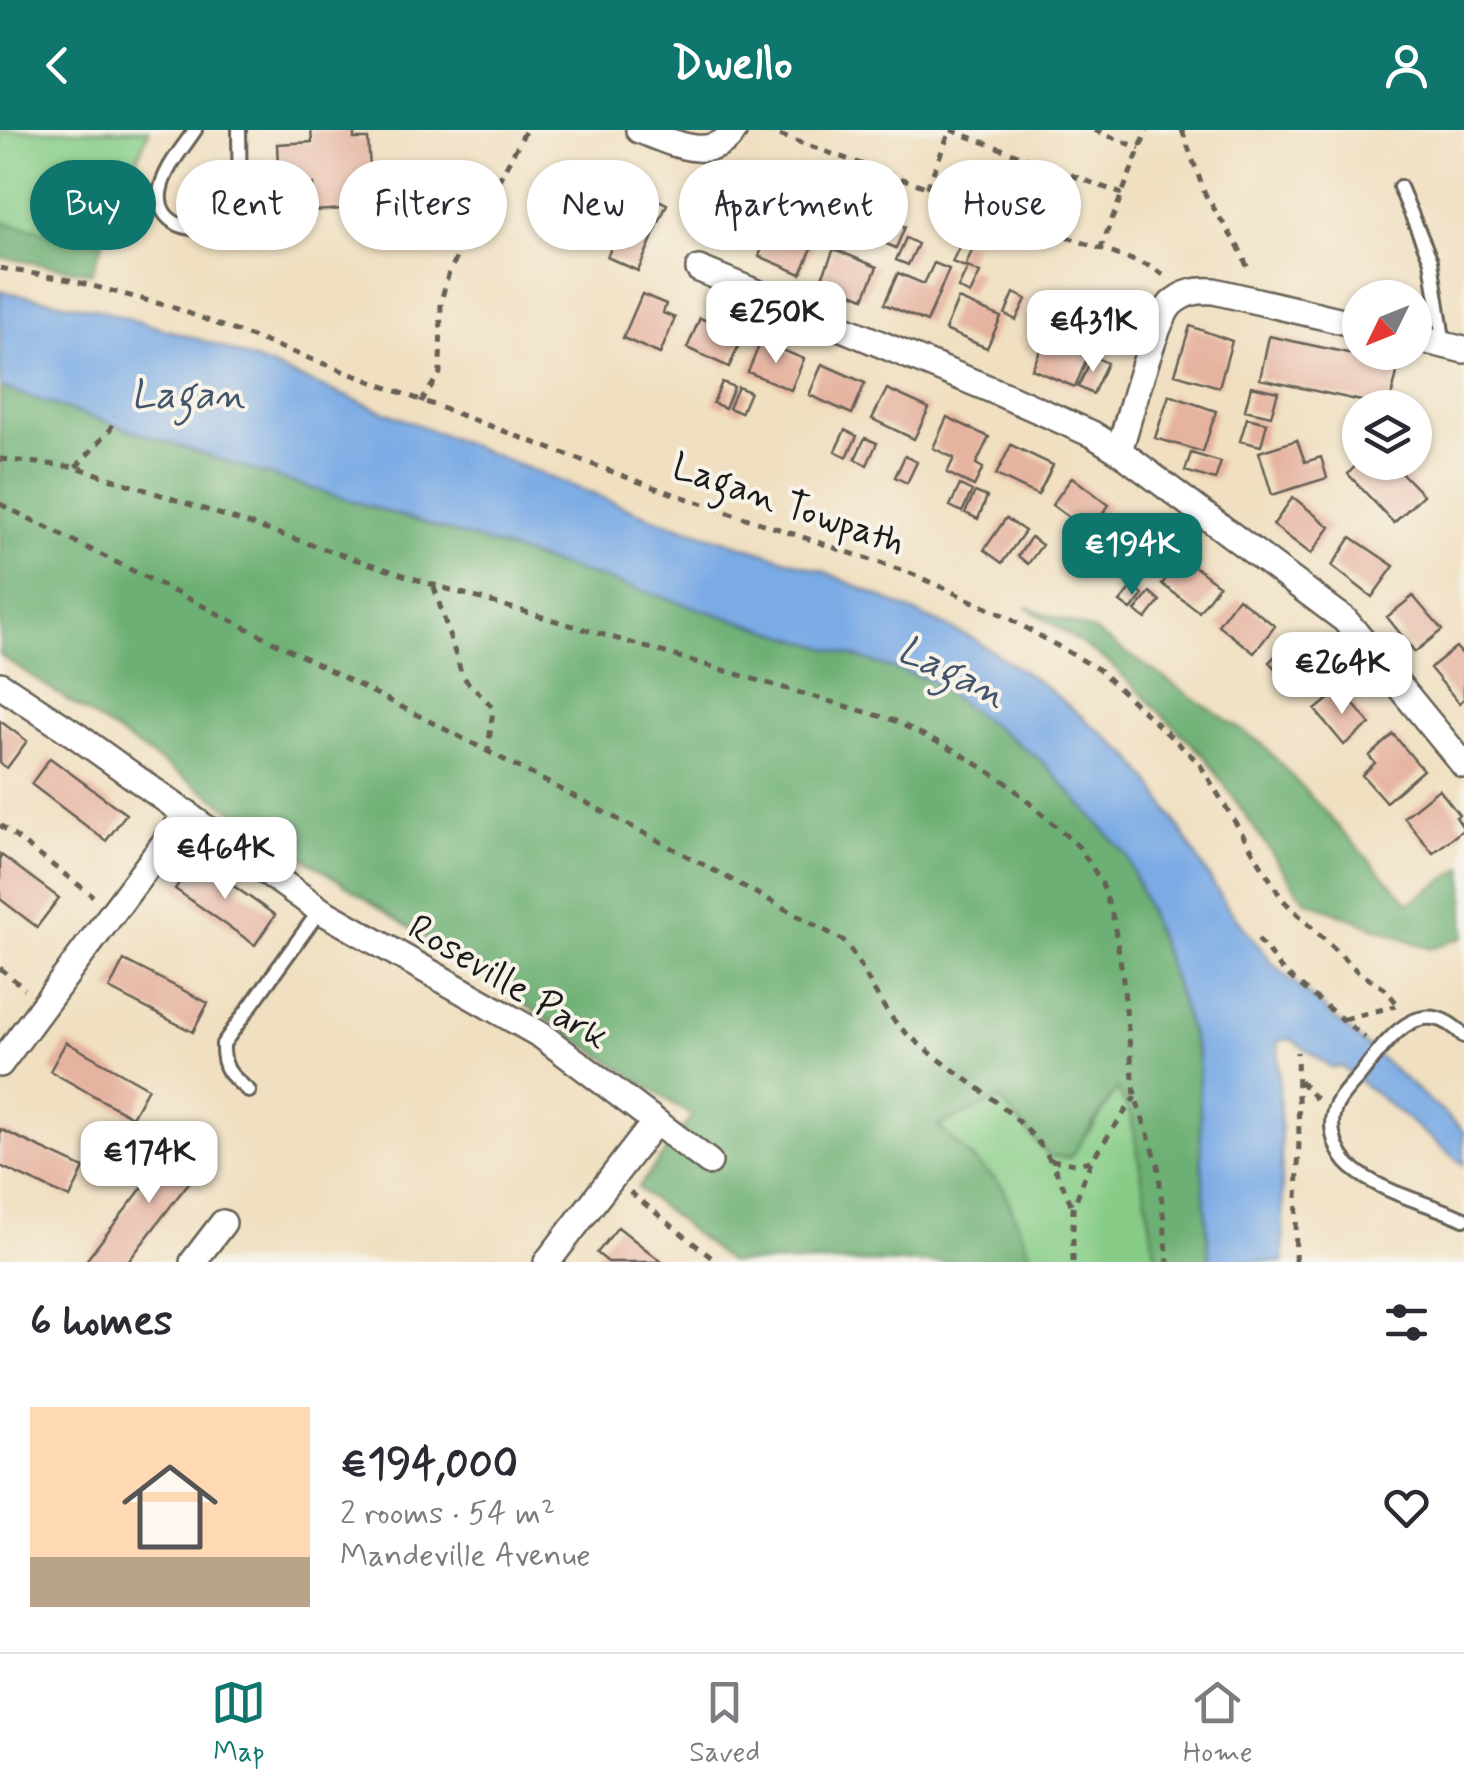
<!DOCTYPE html>
<html lang="en">
<head>
<meta charset="utf-8">
<style>
	body { margin:0; font-family:Mynerve,sans-serif; background:#f2f2f3; color:#2b2b33; height:100vh; display:flex; flex-direction:column; font-size:38px; white-space:nowrap }
	* { box-sizing:border-box; margin:0 }
	p { font-size:32px; color:#7c7c81 }
	.icon { flex:none; width:55px; height:55px; fill:none; stroke:currentColor; stroke-width:2; stroke-linecap:round; stroke-linejoin:round }
	.map { position:relative; height:1132px; overflow:hidden }
	.drawer { display:flex; flex-direction:column; background:#fff; flex:1 }
	.drawer>* { flex:none }
	.top-card { position:absolute; left:30px; top:30px; width:1405px; height:90px; display:flex; gap:20px }
	.needle { width:65px; rotate:227deg }
	.controls { position:absolute; left:1342px; top:150px; display:grid; gap:20px }
	.controls a { display:grid; place-items:center; width:90px; height:90px; border-radius:50%; background:#fff; box-shadow:0 2px 8px #0004; font-size:50px }
	.price { position:absolute; translate:-50% -85px; padding:0 22px; border-radius:20px; background:#fff; color:#222; font-size:32px; line-height:65px; filter:drop-shadow(0 2px 5px #0008) }
	.price::after { content:''; position:absolute; left:50%; top:60px; width:30px; height:22px; margin-left:-15px; background:inherit; clip-path:polygon(0 0,100% 0,50% 100%) }
	.price.current { background:#0f766e; color:#fff }
	ul { padding:0; list-style:none }
	li { display:flex; align-items:center; gap:30px; height:250px; padding:0 30px }
	li+li { border-top:2px solid #e1e1e2 }
	li span { display:grid; place-items:center; flex:none; width:280px; height:200px; border-radius:0px; color:#555 }
	li>.icon { margin-inline-start:auto }
	span .icon { width:120px; height:120px; fill:#fffc; stroke-width:1 }
	li b { font-size:42px }
	h2 { display:flex; justify-content:space-between; align-items:center; height:120px; padding:0 30px; font-size:42px }
	.tag { padding:0 35px; border-radius:45px; background:#fff; box-shadow:0 2px 8px #0004; font-size:35px; line-height:90px }
	.tag.current { background:#0f766e; color:#fff }
	header { display:flex; justify-content:space-between; align-items:center; height:130px; padding:0 30px; background:#0f766e; color:#fff; font-size:45px; font-weight:700 }
	.menu { display:flex; justify-content:space-around; align-items:center; height:140px; border-top:2px solid #e1e1e2; background:#fff; font-size:28px; color:#7c7c81 }
	.menu a { display:grid; justify-items:center; gap:5px }
	.menu .current { color:#0f766e }
	.map>svg:first-child { display:block }
	.green { fill:#87cd88; stroke:#527452; stroke-width:2.5 }
	.forest { fill:#6db074; stroke:#446648; stroke-width:2.5 }
	.water { fill:#7aabe5; stroke:#4b6480; stroke-width:2.5 }
	.building { fill:#e6b3a0 }
	.lines { fill:none; stroke-linecap:round; stroke-linejoin:round }
	.service-casing { stroke:#666055; stroke-width:18 }
	.minor-casing { stroke:#666055; stroke-width:30 }
	.path { stroke:#666055; stroke-width:5; stroke-dasharray:8 8; stroke-linecap:butt }
	.service { stroke:#fff; stroke-width:12 }
	.minor { stroke:#fff; stroke-width:25 }
	.labels { text-anchor:middle; stroke-width:8; stroke-linejoin:round; paint-order:stroke }
	.street-label { font-size:38px; fill:#1c1c1c; stroke:#f7f3e8 }
	.water-label { font-size:40px; font-style:italic; fill:#42556c; stroke:#f7f3e8 }
</style>
</head>
<body>
<header><svg class="icon" aria-label="back" viewBox="0 0 24 24"><path d="M15 5l-7 7 7 7"/></svg>Dwello<svg class="icon" aria-label="person" viewBox="0 0 24 24"><circle cx="12" cy="8" r="4"/><path d="M4 21q1-7 8-7t8 7"/></svg></header>
<div class="map">
<svg width="1464" height="1132" viewBox="0 0 1464 1132">
	<rect width="100%" height="100%" fill="#f7f3e8"/>
	<filter id="ink" filterUnits="userSpaceOnUse"><feTurbulence type="fractalNoise" baseFrequency=".01" numOctaves="2"/><feDisplacementMap in="SourceGraphic" scale="20" xChannelSelector="R" yChannelSelector="G"/><feConvolveMatrix kernelMatrix="1 2 1 2 8 2 1 2 1" color-interpolation-filters="sRGB"/></filter>
	<filter id="wash" filterUnits="userSpaceOnUse"><feTurbulence type="fractalNoise" baseFrequency=".0048" numOctaves="4" result="noise"/><feDisplacementMap in="SourceGraphic" scale="40" xChannelSelector="R" yChannelSelector="G"/><feGaussianBlur stdDeviation="2.25" result="paint"/><feColorMatrix in="noise" values="0 0 0 0 0 0 0 0 0 0 0 0 0 0 0 0 0 1.4 0 .05"/><feComposite in="paint" operator="in"/></filter>
	<g filter="url(#wash)">
		<rect width="100%" height="100%" fill="#f0dfc0"/>
		<path class="green" d="M 0,0 L 149,0 L 103,113 L 0,92 Z
			M 1117,958 L 1131,986 L 1157,1132 L 1027,1132 L 1030,1124 L 938,996 L 999,969 L 1049,1026 L 1092,999 Z"/>
		<path class="forest" d="M 0,92 L 103,113 L 91,143 L 0,127 Z
			M 0,257 L 249,339 L 928,549 L 1041,630 L 1126,724 L 1167,830 L 1198,925 L 1202,1036 L 1210,1132 L 1157,1132 L 1131,986 L 1117,959 L 1070,1028 L 1049,1026 L 999,969 L 938,996 L 1003,1057 L 1030,1124 L 1027,1132 L 729,1132 L 638,1058 L 692,986 L 0,525 Z
			M 1027,477 L 1094,501 L 1261,613 L 1409,773 L 1464,737 L 1464,807 L 1430,819 L 1304,770 L 1206,628 L 1111,534 Z"/>
		<path class="water" d="M 0,161 L 96,179 L 214,214 L 653,388 L 823,441 L 972,508 L 1042,554 L 1130,626 L 1154,657 L 1226,775 L 1274,835 L 1464,1001 L 1464,1035 L 1342,937 L 1331,937 L 1291,909 L 1278,911 L 1284,1132 L 1210,1132 L 1202,1036 L 1198,925 L 1167,830 L 1126,724 L 1041,630 L 927,549 L 249,339 L 0,257 Z"/>
		<g id="blocks">
			<path class="building" d="M 311,0 L 354,0 L 354,9 L 368,9 L 371,53 L 356,53 L 357,78 L 314,81 L 313,54 L 279,57 L 277,14 L 312,12 Z
				M 637,60 L 667,74 L 638,141 L 607,127 Z
				M 840,92 L 852,98 L 842,119 L 830,114 Z
				M 893,92 L 905,97 L 896,118 L 884,113 Z
				M 771,95 L 814,113 L 801,144 L 759,126 Z
				M 906,108 L 918,114 L 908,135 L 896,130 Z
				M 962,111 L 974,116 L 965,137 L 952,132 Z
				M 834,119 L 877,137 L 864,168 L 821,150 Z
				M 934,133 L 949,139 L 927,192 L 884,174 L 898,143 L 924,154 Z
				M 968,137 L 980,143 L 970,164 L 958,158 Z
				M 1014,163 L 1026,169 L 1016,190 L 1005,184 Z
				M 642,164 L 666,174 L 663,183 L 675,188 L 660,224 L 623,208 Z
				M 958,169 L 1001,187 L 987,218 L 945,200 Z
				M 700,188 L 743,206 L 729,237 L 687,218 Z
				M 1190,196 L 1232,211 L 1219,257 L 1175,244 Z
				M 1269,206 L 1399,234 L 1389,277 L 1260,249 Z
				M 1046,208 L 1088,226 L 1075,257 L 1032,239 Z
				M 761,211 L 804,229 L 791,260 L 748,242 Z
				M 1093,226 L 1107,233 L 1093,264 L 1078,257 Z
				M 822,234 L 865,253 L 852,284 L 809,265 Z
				M 722,252 L 734,257 L 725,278 L 713,273 Z
				M 1251,256 L 1278,262 L 1271,286 L 1245,280 Z
				M 738,257 L 750,262 L 741,283 L 729,278 Z
				M 887,259 L 929,278 L 914,309 L 872,289 Z
				M 1169,265 L 1216,281 L 1203,322 L 1155,308 Z
				M 947,287 L 989,307 L 976,334 L 983,338 L 974,356 L 947,343 L 954,328 L 933,318 Z
				M 1247,288 L 1267,293 L 1261,316 L 1240,311 Z
				M 845,300 L 857,306 L 847,327 L 835,321 Z
				M 865,308 L 877,313 L 867,335 L 855,329 Z
				M 1297,310 L 1305,332 L 1321,327 L 1327,348 L 1272,365 L 1259,322 Z
				M 1011,315 L 1053,335 L 1038,365 L 996,345 Z
				M 1191,323 L 1221,332 L 1215,350 L 1185,341 Z
				M 905,326 L 917,332 L 907,353 L 895,347 Z
				M 1359,332 L 1391,332 L 1423,365 L 1394,393 L 1348,344 Z
				M 1072,347 L 1109,375 L 1089,402 L 1052,375 Z
				M 960,355 L 972,361 L 962,382 L 950,376 Z
				M 975,362 L 987,367 L 978,389 L 965,383 Z
				M 1293,367 L 1330,397 L 1311,424 L 1273,395 Z
				M 1127,386 L 1165,413 L 1145,440 L 1107,413 Z
				M 1006,388 L 1025,401 L 1002,433 L 984,420 Z
				M 1031,407 L 1042,415 L 1028,434 L 1018,426 Z
				M 1351,407 L 1394,436 L 1372,467 L 1332,436 Z
				M 1182,427 L 1219,455 L 1199,482 L 1162,454 Z
				M 1133,456 L 1143,465 L 1131,480 L 1120,472 Z
				M 1150,462 L 1160,471 L 1146,489 L 1135,481 Z
				M 1413,466 L 1442,500 L 1415,522 L 1387,487 Z
				M 1238,468 L 1275,496 L 1254,523 L 1218,495 Z
				M 1294,508 L 1325,541 L 1300,564 L 1269,532 Z
				M 1456,517 L 1464,526 L 1464,569 L 1459,573 L 1430,538 Z
				M 1341,559 L 1370,594 L 1344,615 L 1315,580 Z
				M 0,591 L 27,611 L 7,638 L 0,633 Z
				M 1393,604 L 1423,640 L 1386,672 L 1362,645 L 1375,633 L 1369,626 Z
				M 50,628 L 126,684 L 106,711 L 31,654 Z
				M 1439,659 L 1459,685 L 1456,687 L 1464,699 L 1433,723 L 1404,687 Z
				M 0,724 L 59,768 L 37,797 L 0,769 Z
				M 195,729 L 275,785 L 255,815 L 175,759 Z
				M 124,830 L 208,873 L 193,902 L 109,859 Z
				M 66,912 L 148,958 L 132,987 L 50,941 Z
				M 0,999 L 84,1038 L 70,1068 L 0,1036 Z
				M 179,1010 L 206,1031 L 176,1069 L 128,1132 L 85,1132 Z
				M 618,1097 L 658,1129 L 662,1132 L 608,1132 L 597,1123 Z"/>
		</g>
	</g>
	<g filter="url(#ink)">
		<use href="#blocks" fill-opacity="0" stroke="#666055" stroke-width="2.5"/>
		<g class="lines">
			<defs>
				<path id="service" d="M 195,0 C 183,18 163,40 160,63 C 157,94 193,105 217,95 C 227,91 234,83 240,74 L 239,0
					M 1400,57 L 1431,131 L 1444,215
					M 1464,906 C 1420,860 1387,911 1361,944 C 1352,955 1338,967 1334,981 C 1328,999 1337,1025 1351,1037 C 1381,1063 1429,1073 1464,1089
					M 249,961 C 231,946 222,939 223,914 L 320,780"/>
				<path id="minor" d="M 639,0 C 669,11 713,35 734,0
					M 699,139 L 1004,265 L 1092,304 L 1119,321 L 1345,490 L 1464,635
					M 1415,208 L 1464,220
					M 1119,321 C 1128,292 1154,192 1171,174 C 1184,162 1197,160 1214,161 L 1360,195
					M 0,555 L 77,606 L 320,780 L 542,906 L 709,1032
					M 0,934 L 187,683
					M 193,1132 L 223,1093
					M 547,1132 L 655,992"/>
			</defs>
			<use href="#service" class="service-casing"/>
			<use href="#minor" class="minor-casing"/>
			<path class="path" d="M 765,0 L 1149,136 L 1164,145
				M 951,0 L 1122,64
				M 1094,0 L 1140,18
				M 1182,0 L 1205,64 L 1240,120 L 1250,143
				M 927,58 L 950,1
				M 1100,120 L 1147,0
				M 0,138 L 70,150 L 172,177 L 653,357 L 910,443 L 1003,485 L 1098,539 L 1199,633 L 1282,769 L 1358,842 L 1385,859 L 1400,877
				M 421,272 L 440,243 L 441,171 L 449,142 L 526,0
				M 0,329 L 76,337 L 434,455 L 893,590 L 958,622 L 1007,653 L 1079,717 L 1101,751 L 1113,788 L 1122,841 L 1135,966 L 1158,1034 L 1168,1132
				M 76,337 L 110,300 L 115,287
				M 0,374 C 283,516 566,658 844,811 C 866,839 877,876 904,901 C 944,937 994,964 1031,1004 C 1051,1025 1061,1052 1073,1078
				M 434,457 L 462,545 C 471,558 484,565 493,579 L 488,621
				M 0,695 L 93,766
				M 1258,809 L 1283,841 L 1365,908
				M 0,838 L 25,859
				M 1344,889 L 1396,876
				M 1300,951 L 1319,972
				M 1051,1030 L 1075,1034 L 1091,1031
				M 630,1062 L 717,1132
				M 1073,1132 L 1073,1078 L 1091,1031 L 1135,967
				M 1295,1132 L 1299,1009 L 1297,922"/>
			<use href="#service" class="service"/>
			<use href="#minor" class="minor"/>
		</g>
	</g>
	<g class="labels">
		<g class="street-label">
			<text transform="translate(789 373) rotate(19)" y="13">Lagan Towpath</text>
			<text transform="translate(509 851) rotate(31)" y="13">Roseville Park</text>
		</g>
		<g class="water-label">
			<text x="188" y="277">Lagan</text>
			<text transform="translate(953 540) rotate(26)" y="14">Lagan</text>
		</g>
	</g>
</svg>
<div class="controls">
<a><svg class="needle" viewBox="-14 -14 28 28"><path d="M0-13l5 13h-10z" fill="#e53935"/><path d="M0 13l5-13h-10z" fill="#7c7c81"/></svg></a>
<a><svg class="icon" aria-label="layers" viewBox="0 0 24 24"><path d="M12 4l9 5-9 5-9-5zM3 14l9 5 9-5"/></svg></a>
</div>
<b class="price" style="left:776px;top:236px">€250K</b>
<b class="price" style="left:1093px;top:245px">€431K</b>
<b class="price current" style="left:1132px;top:468px">€194K</b>
<b class="price" style="left:1342px;top:587px">€264K</b>
<b class="price" style="left:225px;top:772px">€464K</b>
<b class="price" style="left:149px;top:1076px">€174K</b>
<div class="top-card">
<a class="tag current">Buy</a>
<a class="tag">Rent</a>
<a class="tag">Filters</a>
<a class="tag">New</a>
<a class="tag">Apartment</a>
<a class="tag">House</a>
</div>
</div>
<section class="drawer">
<h2>6 homes<svg class="icon" aria-label="filters" viewBox="0 0 24 24"><path d="M4 7h16M4 17h16"/><circle cx="9" cy="7" r="2"/><circle cx="15" cy="17" r="2"/></svg></h2>
<ul>
<li><span style="background:linear-gradient(#ffd9b3 75%,#b9a48a 0)"><svg class="icon" aria-label="home" viewBox="0 0 24 24"><path d="M3 11l9-7 9 7M6 9v11h12V9"/></svg></span><div><b>€194,000</b><p>2 rooms · 54 m²</p><p>Mandeville Avenue</p></div><svg class="icon" aria-label="heart" viewBox="0 0 24 24"><path d="M12 20l-8-8c-3-5 5-10 8-4 3-6 11-1 8 4z"/></svg></li>
</ul>
</section>
<nav class="menu">
<a class="current"><svg class="icon" aria-label="map" viewBox="0 0 24 24"><path d="M3 6l6-2 6 2 6-2v14l-6 2-6-2-6 2zM9 4v14M15 6v14"/></svg>Map</a>
<a><svg class="icon" aria-label="saved" viewBox="0 0 24 24"><path d="M7 4h10v16l-5-4-5 4z"/></svg>Saved</a>
<a><svg class="icon" aria-label="home" viewBox="0 0 24 24"><path d="M3 11l9-7 9 7M6 9v11h12V9"/></svg>Home</a>
</nav>
</body>
</html>
